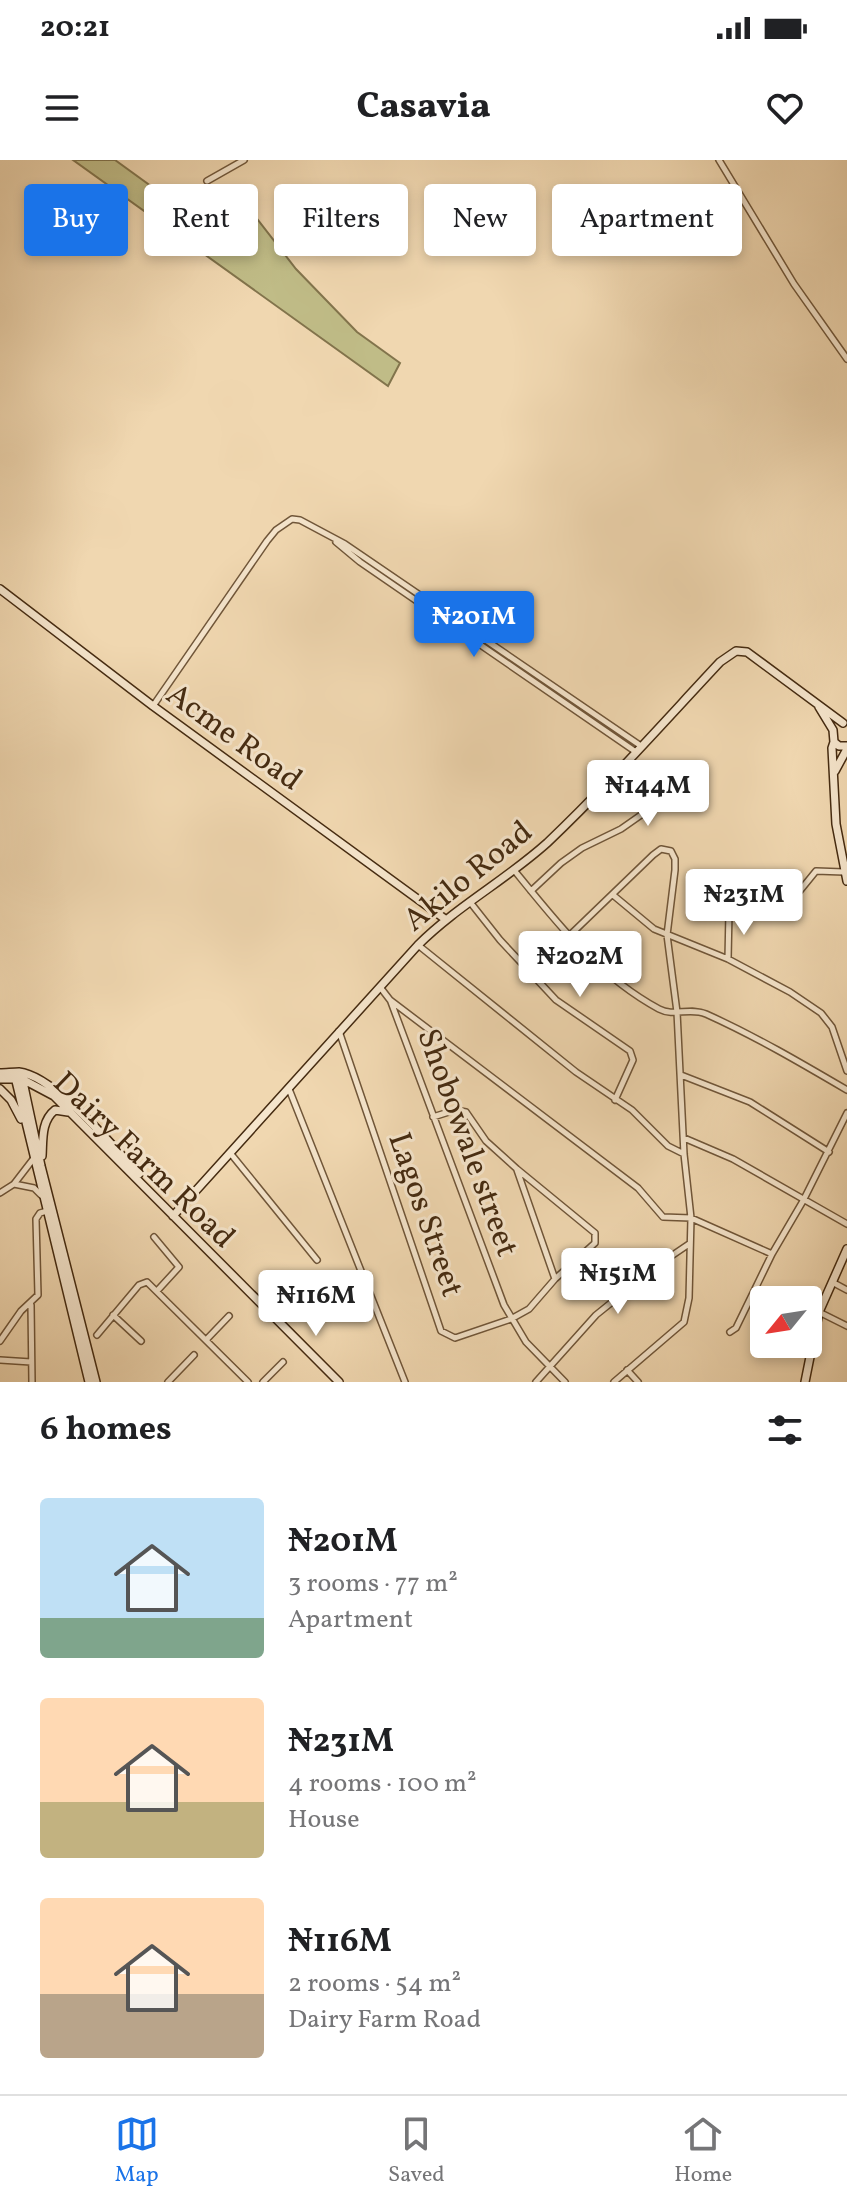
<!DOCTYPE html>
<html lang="en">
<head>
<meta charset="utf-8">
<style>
	body { margin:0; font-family:Vollkorn,serif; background:#f6f6f6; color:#202124; height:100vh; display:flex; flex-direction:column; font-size:30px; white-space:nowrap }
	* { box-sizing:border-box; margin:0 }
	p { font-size:26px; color:#757577 }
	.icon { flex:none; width:44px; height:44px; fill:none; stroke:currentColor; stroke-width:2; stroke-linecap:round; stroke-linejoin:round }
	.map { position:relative; height:1222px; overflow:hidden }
	.details { display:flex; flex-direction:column; background:#fff; flex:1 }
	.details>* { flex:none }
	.banner { position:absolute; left:24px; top:24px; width:800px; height:72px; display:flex; gap:16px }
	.needle { width:52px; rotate:240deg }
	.tools { position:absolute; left:750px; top:1126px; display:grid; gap:16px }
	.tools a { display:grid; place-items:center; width:72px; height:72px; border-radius:8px; background:#fff; box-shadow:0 4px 12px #0003; font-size:40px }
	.price { position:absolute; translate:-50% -68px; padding:0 18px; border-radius:8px; background:#fff; color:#222; font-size:26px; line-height:52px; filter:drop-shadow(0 2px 4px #0008) }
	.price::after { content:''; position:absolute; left:50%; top:48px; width:24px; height:18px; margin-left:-12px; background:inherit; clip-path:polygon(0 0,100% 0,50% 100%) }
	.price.on { background:#1a73e8; color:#fff }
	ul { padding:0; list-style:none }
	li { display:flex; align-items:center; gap:24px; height:200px; padding:0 40px }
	li span { display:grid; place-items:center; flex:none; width:224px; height:160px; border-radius:8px; color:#555 }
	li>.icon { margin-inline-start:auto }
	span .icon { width:96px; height:96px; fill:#fffc; stroke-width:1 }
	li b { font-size:34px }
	h2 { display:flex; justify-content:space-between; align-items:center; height:96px; padding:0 40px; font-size:34px }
	.tag { padding:0 28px; border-radius:8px; background:#fff; box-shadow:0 4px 12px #0003; font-size:28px; line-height:72px }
	.tag.on { background:#1a73e8; color:#fff }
	.status { display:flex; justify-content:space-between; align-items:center; height:56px; padding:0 40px; background:#fff; direction:ltr }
	.status svg { height:22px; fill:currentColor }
	header { display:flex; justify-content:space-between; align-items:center; height:104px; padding:0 40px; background:#fff; font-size:36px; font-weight:800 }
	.dock { display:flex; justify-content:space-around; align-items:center; height:112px; border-top:2px solid #e0e0e0; background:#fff; font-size:22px; color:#757577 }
	.dock a { display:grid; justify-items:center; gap:4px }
	.dock .on { color:#1a73e8 }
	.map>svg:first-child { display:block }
	.green { fill:#c0bc87; stroke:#82744c; stroke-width:2 }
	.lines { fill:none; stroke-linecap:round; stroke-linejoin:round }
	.street-casing { stroke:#705639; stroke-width:8 }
	.secondary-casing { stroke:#452b11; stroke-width:10 }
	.street { stroke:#f5e5cc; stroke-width:5 }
	.secondary { stroke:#f5e5cc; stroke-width:7 }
	.labels { text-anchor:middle; stroke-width:6; stroke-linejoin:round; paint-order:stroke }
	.street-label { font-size:32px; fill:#452b11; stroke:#f5e5cc }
</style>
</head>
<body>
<div class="status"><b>20:21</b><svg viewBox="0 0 49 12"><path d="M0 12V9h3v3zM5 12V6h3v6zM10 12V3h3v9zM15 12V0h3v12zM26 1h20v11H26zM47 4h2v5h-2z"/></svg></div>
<header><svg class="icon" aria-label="menu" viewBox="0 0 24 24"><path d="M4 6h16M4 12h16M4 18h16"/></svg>Casavia<svg class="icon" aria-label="heart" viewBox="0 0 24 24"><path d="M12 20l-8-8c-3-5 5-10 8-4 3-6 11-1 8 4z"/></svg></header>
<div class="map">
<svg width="847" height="1222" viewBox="0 0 847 1222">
	<rect width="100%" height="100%" fill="#f0d7b0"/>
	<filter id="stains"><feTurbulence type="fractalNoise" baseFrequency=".0025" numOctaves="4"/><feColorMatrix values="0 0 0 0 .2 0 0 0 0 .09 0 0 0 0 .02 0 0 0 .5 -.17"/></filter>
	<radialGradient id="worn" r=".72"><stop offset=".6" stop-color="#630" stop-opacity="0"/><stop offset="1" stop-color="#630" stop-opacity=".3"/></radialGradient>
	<path class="green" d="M 73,0 L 115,0 L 213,71 L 251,51 L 296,109 L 357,172 L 400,203 L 388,226 Z"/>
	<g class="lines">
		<defs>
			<path id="street" d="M 719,0 L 794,124 L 847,199
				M 207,21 L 244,0
				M 336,382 L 360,402 L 636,592
				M 153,546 L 267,381 L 276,370 L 292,359 L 300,360 L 345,384 L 641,586
				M 514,710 C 557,763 598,816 659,849 C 674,857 690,847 706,854 C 755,876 801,903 847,930
				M 754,721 L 785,738 L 794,738 L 816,711 L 844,712
				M 531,731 L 561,703 L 582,688 L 621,669 L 661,641 L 646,618 L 635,618 L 622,605
				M 613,735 L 654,769 L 728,799 L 790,832 L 821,853 L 832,867 L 847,911
				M 470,742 L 500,780 L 556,840 L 630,891 L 633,900 L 615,940
				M 568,777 L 653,695 L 661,689 L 671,691 L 675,699 L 675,710 L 667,775 L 677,852 L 684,994 L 691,1058 L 689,1138 L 684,1162 L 614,1222
				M 418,785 L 576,912 L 632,950 L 668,986 L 684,994
				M 728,799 L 729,752
				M 380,827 L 390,840 L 638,1028 L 663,1057 L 691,1058 L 772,1094
				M 391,842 L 504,1145 L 526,1182 L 565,1222
				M 339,871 L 441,1171 L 455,1178 L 511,1159 L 529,1149 L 555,1119 L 595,1083 L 595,1073 L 517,1009 L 486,981 L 466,952 L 455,950 L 433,957
				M 681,915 L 750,942 L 829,992
				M 289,929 L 405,1222
				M 684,978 L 733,999 L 847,1064
				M 231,994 L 317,1100
				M 517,1010 L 555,1119
				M 14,1024 L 34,1028 L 41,1035
				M 0,1033 L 14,1024 L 34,998
				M 154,1077 L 179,1107 L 157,1131
				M 832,1122 L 847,1130
				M 31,1145 L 32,1222
				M 819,1152 L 847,1166
				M 113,1155 L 141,1181
				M 730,1172 L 736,1168 L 772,1094 L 803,1041 L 847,953
				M 97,1175 L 139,1125 L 147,1122 L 248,1222
				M 206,1180 L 229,1156
				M 0,1181 L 21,1151 L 38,1135 L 36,1059 L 40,1053 L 47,1051
				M 0,1200 L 31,1202
				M 627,1210 L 638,1222
				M 168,1222 L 194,1195
				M 263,1222 L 283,1202
				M 536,1222 L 596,1155 L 658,1105 L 689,1084"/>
			<path id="secondary" d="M 0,429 L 153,546 L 445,759
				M 819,547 L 833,570 L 834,582 L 839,586 L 847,586
				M 834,582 L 832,588 L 836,664 L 847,721
				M 835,611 L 847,589
				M 0,913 C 6,913 13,912 19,912 C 55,916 113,987 139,1014
				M 15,917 L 89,1222
				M 22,917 L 41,1006 L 96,1222
				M 0,919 L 22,919 L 54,936 L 339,1222
				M 0,929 L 11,940 L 21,959
				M 42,996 C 43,980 41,961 55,950 L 68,952
				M 173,1056 L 418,785 C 457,746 506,720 547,683 C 607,626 663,563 720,502 L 736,491 L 747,492 L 843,563
				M 805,1222 L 819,1152 L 847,1089"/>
		</defs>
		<use href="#street" class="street-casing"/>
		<use href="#secondary" class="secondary-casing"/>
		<use href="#street" class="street"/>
		<use href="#secondary" class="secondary"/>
	</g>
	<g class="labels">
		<g class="street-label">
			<text transform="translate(235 576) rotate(36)" y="11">Acme Road</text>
			<text transform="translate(467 715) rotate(-39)" y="11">Akilo Road</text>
			<text transform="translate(469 982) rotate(70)" y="11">Shobowale street</text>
			<text transform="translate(145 999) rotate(44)" y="11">Dairy Farm Road</text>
			<text transform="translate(427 1054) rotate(71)" y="11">Lagos Street</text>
		</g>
	</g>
	<rect width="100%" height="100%" filter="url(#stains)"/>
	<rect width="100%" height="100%" fill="url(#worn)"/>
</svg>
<div class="tools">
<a><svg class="needle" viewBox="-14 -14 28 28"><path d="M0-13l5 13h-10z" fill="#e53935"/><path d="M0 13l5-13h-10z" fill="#757577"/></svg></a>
</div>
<b class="price on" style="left:474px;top:499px">₦201M</b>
<b class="price" style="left:648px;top:668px">₦144M</b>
<b class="price" style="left:744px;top:777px">₦231M</b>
<b class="price" style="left:580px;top:839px">₦202M</b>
<b class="price" style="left:618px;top:1156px">₦151M</b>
<b class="price" style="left:316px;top:1178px">₦116M</b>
<div class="banner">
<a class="tag on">Buy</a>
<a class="tag">Rent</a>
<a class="tag">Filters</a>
<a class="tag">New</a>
<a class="tag">Apartment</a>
</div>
</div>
<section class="details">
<h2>6 homes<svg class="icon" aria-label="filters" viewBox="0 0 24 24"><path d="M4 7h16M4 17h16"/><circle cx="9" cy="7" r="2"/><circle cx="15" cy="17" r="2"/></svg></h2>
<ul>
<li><span style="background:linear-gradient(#bfe0f5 75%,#7fa58c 0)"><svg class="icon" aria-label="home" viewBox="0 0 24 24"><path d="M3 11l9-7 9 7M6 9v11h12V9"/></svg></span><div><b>₦201M</b><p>3 rooms · 77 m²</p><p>Apartment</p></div></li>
<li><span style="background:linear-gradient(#ffd9b3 65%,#c2b280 0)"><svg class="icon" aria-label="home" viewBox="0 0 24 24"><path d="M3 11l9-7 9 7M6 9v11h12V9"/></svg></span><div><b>₦231M</b><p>4 rooms · 100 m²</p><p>House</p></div></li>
<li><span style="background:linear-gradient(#ffd9b3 60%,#b9a48a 0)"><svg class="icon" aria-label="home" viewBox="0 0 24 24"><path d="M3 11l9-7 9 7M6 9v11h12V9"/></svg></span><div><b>₦116M</b><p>2 rooms · 54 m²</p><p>Dairy Farm Road</p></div></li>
</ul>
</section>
<nav class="dock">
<a class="on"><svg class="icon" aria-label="map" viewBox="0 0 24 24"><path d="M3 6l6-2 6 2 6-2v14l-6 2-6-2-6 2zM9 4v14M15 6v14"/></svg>Map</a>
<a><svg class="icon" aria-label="saved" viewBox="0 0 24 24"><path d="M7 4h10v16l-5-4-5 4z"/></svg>Saved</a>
<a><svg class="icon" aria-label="home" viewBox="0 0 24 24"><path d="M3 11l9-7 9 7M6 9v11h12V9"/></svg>Home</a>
</nav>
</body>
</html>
